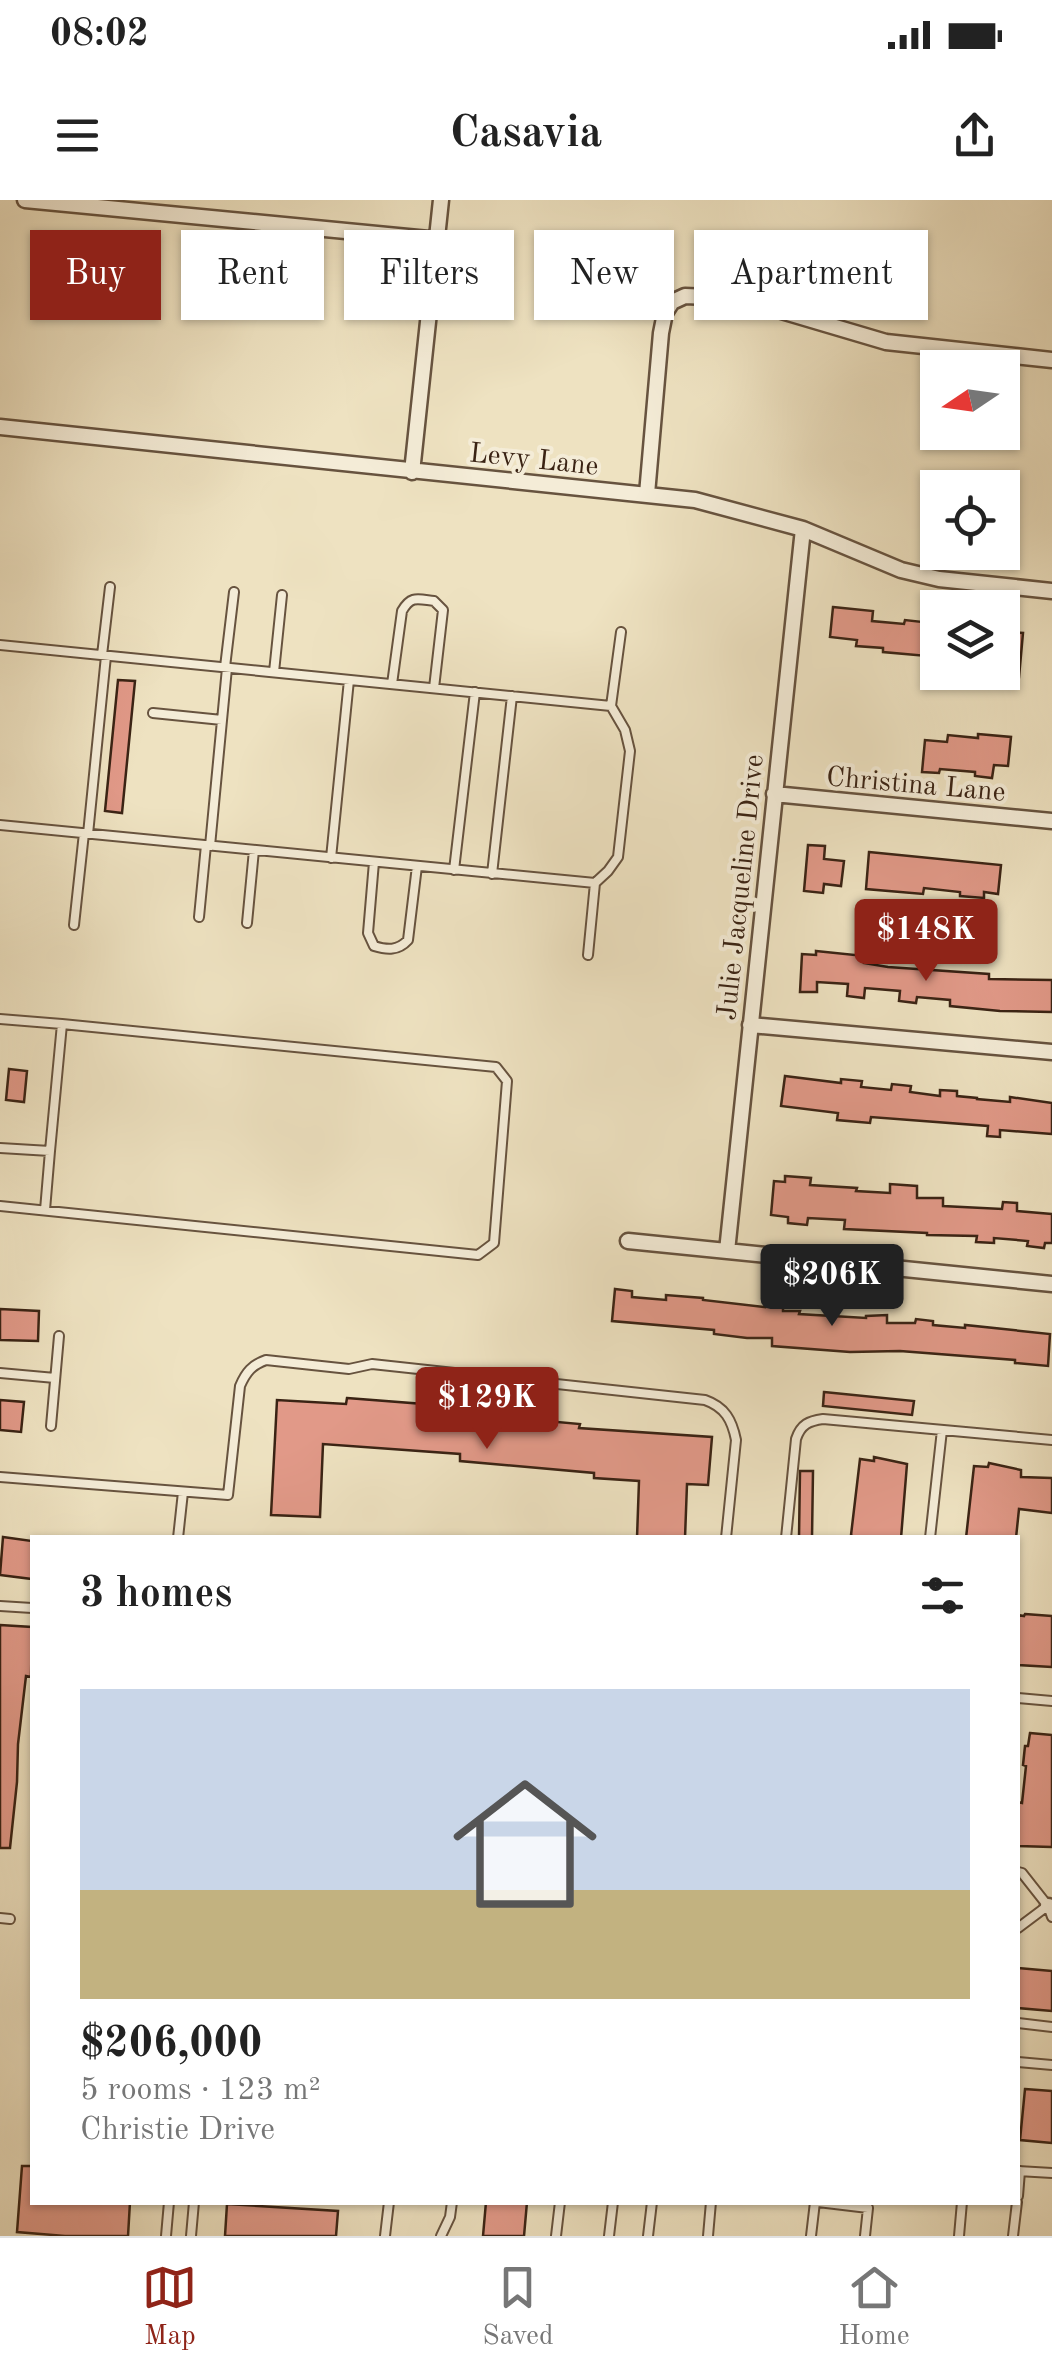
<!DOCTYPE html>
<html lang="en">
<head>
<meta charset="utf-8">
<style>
	body { margin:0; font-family:"Old Standard TT",serif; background:#f2f2f2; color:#222; height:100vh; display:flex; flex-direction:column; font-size:38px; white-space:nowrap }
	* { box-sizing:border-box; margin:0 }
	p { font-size:32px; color:#767676 }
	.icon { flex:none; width:55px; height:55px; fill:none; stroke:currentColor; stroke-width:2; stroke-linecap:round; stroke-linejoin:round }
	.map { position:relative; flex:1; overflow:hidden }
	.drawer { position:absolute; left:30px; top:1335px; width:990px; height:670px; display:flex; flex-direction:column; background:#fff; border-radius:0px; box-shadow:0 2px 8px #0004 }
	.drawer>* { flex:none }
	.banner { position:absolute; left:30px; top:30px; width:992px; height:90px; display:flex; gap:20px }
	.needle { width:65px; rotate:257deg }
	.tools { position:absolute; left:920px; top:150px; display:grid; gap:20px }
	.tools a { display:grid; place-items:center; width:100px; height:100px; border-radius:0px; background:#fff; box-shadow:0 2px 8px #0004; font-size:50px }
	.price { position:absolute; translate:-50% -85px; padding:0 22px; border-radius:10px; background:#8f2418; color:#fff; font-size:32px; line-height:65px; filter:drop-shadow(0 2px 5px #0008) }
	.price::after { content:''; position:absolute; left:50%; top:60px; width:30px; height:22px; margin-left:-15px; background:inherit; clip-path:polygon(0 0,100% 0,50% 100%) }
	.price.current { background:#222; color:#fff }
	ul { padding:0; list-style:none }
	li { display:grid; align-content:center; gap:20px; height:530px; padding:0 50px }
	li+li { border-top:2px solid #e0e0e0 }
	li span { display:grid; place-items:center; height:310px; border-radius:0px; color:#555 }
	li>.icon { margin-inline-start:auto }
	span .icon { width:180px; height:180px; fill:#fffc; stroke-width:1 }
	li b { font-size:42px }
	h2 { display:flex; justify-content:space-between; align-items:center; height:120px; padding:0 50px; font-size:42px }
	.tag { padding:0 35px; border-radius:0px; background:#fff; box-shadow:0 2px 8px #0004; font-size:35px; line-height:90px }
	.tag.current { background:#8f2418; color:#fff }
	.status { display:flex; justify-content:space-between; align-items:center; height:70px; padding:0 50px; background:#fff; direction:ltr }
	.status svg { height:28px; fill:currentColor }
	header { display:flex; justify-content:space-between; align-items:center; height:130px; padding:0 50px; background:#fff; font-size:45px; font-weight:800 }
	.menu { display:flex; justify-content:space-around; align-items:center; height:140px; border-top:2px solid #e0e0e0; background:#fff; font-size:28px; color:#767676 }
	.menu a { display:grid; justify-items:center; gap:5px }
	.menu .current { color:#8f2418 }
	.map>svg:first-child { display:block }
	.building { fill:#e19988; stroke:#3a2314; stroke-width:2.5 }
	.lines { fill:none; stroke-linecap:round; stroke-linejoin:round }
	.service-casing { stroke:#67533f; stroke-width:12 }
	.minor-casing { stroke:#67533f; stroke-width:19 }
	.service { stroke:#f4ecd7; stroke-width:8 }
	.minor { stroke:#f4ecd7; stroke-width:14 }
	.labels { text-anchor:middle; stroke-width:8; stroke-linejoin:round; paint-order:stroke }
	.street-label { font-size:28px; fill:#3a2314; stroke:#f4ecd7 }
</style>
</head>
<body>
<div class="status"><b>08:02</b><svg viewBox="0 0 49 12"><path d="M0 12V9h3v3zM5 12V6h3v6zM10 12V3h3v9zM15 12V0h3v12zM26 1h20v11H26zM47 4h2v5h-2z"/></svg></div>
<header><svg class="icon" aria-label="menu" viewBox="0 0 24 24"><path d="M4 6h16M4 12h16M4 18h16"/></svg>Casavia<svg class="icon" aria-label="share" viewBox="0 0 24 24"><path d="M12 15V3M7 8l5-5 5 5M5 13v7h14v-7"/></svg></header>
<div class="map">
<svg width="1052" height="2036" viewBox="0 0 1052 2036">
	<rect width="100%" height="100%" fill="#eee2c1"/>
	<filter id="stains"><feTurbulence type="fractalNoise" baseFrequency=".002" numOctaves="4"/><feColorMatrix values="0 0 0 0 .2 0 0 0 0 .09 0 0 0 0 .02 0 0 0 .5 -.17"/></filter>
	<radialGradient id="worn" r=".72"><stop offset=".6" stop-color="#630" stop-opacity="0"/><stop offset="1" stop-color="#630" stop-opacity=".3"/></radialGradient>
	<path class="building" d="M 833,407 L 873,411 L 872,421 L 904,424 L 905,420 L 923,422 L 923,425 L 938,427 L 938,457 L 883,452 L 883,448 L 856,446 L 857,440 L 830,437 Z
		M 1006,432 L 1023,433 L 1019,477 L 1002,475 L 1002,443 L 1005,443 Z
		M 118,480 L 135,481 L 122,613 L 105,611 Z
		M 978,534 L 1011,537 L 1008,566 L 994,565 L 992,578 L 975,576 L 975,572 L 940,569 L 939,573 L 922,572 L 925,540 L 947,542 L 948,535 L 978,538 Z
		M 808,645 L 825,646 L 824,659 L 844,661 L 841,686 L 824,684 L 823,693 L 804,691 Z
		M 869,652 L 1001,665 L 998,694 L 984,692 L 984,698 L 960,696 L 960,692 L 924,688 L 923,694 L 866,689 Z
		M 816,751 L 865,756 L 864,763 L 888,767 L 989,774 L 989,779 L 1052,780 L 1052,812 L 1000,811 L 950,806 L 950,800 L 917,797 L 916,803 L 899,801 L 900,791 L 865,788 L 864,798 L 847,796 L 848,784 L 817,782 L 817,792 L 800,792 L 802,754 L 816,755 Z
		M 9,869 L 27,871 L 24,902 L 6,900 Z
		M 785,876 L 841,883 L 841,879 L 862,881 L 861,887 L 891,890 L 892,884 L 911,886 L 910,892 L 940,896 L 940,890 L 957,891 L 957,896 L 977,898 L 977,899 L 1010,902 L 1010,897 L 1052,903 L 1052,934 L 1000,930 L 1000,937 L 987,936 L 988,926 L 871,917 L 870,923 L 837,920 L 838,913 L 781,906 Z
		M 785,976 L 811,978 L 810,985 L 857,988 L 856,991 L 890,993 L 890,984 L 917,986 L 917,998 L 943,998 L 943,1006 L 1002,1009 L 1003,1002 L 1017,1003 L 1017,1011 L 1052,1014 L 1052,1043 L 1045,1043 L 1044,1048 L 1027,1046 L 1028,1041 L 994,1038 L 994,1043 L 976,1042 L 977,1036 L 927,1035 L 927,1033 L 844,1029 L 845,1020 L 808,1018 L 807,1025 L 788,1023 L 788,1017 L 771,1015 L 774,981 L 785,982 Z
		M 615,1089 L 632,1091 L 632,1097 L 666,1100 L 666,1095 L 703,1098 L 703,1100 L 765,1107 L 765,1105 L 783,1106 L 783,1111 L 800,1111 L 799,1114 L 866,1118 L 866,1116 L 887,1115 L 887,1123 L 915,1123 L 916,1119 L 933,1121 L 933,1125 L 965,1128 L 965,1125 L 1050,1134 L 1048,1166 L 1015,1163 L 1015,1160 L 900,1151 L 850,1152 L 772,1146 L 772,1138 L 747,1138 L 714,1134 L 714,1130 L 612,1121 Z
		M 0,1109 L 39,1111 L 38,1141 L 0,1140 Z
		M 824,1192 L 914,1201 L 912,1215 L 823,1206 Z
		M 347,1198 L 449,1206 L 449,1212 L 580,1224 L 579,1228 L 712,1237 L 708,1285 L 687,1284 L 685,1338 L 637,1338 L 639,1281 L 594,1278 L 594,1273 L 460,1261 L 460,1254 L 323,1244 L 320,1317 L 271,1315 L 277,1200 L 346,1204 Z
		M 0,1200 L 24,1202 L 21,1232 L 0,1230 Z
		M 874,1257 L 907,1264 L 901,1338 L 854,1338 L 851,1335 L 860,1259 L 874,1261 Z
		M 989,1263 L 1021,1270 L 1021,1277 L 1052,1278 L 1052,1313 L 1019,1309 L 1016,1338 L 966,1338 L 974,1266 L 988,1267 Z
		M 800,1271 L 813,1271 L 812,1338 L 799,1338 Z
		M 3,1337 L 32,1341 L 32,1379 L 0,1375 Z
		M 1025,1414 L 1052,1416 L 1052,1467 L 1018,1465 L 1018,1415 L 1024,1416 Z
		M 0,1425 L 32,1427 L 31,1477 L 26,1476 L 18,1544 L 17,1582 L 10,1648 L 0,1648 Z
		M 1030,1533 L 1052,1535 L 1052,1647 L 1018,1646 L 1018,1602 L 1022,1603 L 1026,1566 L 1023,1565 L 1025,1546 L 1028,1546 Z
		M 1018,1768 L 1052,1771 L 1052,1811 L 1018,1808 Z
		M 1025,1889 L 1052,1891 L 1052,1943 L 1020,1940 Z
		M 22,1966 L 32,1966 L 32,2002 L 130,2002 L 128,2036 L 65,2036 L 17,2032 Z
		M 486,2002 L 527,2002 L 524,2036 L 483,2036 Z
		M 227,2004 L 338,2011 L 336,2036 L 225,2036 Z"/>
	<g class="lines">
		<defs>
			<path id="service" d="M 0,445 L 611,506 L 625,530 L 630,551 L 618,657 L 608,671 L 595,683 L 0,625
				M 102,455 L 110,387
				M 225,467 L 234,392
				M 274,472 L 282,395
				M 392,484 L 402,411 C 411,395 418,399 434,401 L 443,410 L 434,488
				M 611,506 L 621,432
				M 153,513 L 222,520
				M 88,634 L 106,456
				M 210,646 L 227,468
				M 331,658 L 349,480
				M 374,662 L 368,733 L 374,746 C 387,750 398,751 408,740 L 417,666
				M 454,670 L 475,492
				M 492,674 L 512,496
				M 199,717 L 206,645
				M 247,723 L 254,650
				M 74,725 L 84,633
				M 588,755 L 595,683
				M 0,819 L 62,824 L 50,951 L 0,948
				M 0,1006 L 478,1055 L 494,1043 L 507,881 L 496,867 L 62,824
				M 45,1010 L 50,951
				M 0,1173 L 55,1178
				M 51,1226 L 59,1136
				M 0,1277 L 228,1295 L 240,1186 C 246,1172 252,1165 266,1160 L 349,1169 L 372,1164 L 705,1200 C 725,1207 732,1220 736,1240 L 726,1338
				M 178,1338 L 183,1292
				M 786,1338 L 796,1239 C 801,1224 809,1221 823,1219 L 1052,1240
				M 930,1338 L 942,1230
				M 0,1406 L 32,1408
				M 1018,1498 L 1052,1501
				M 1018,1672 L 1022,1673 L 1048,1706 L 1052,1717
				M 0,1718 L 10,1719
				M 1018,1728 L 1050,1704
				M 1018,1823 L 1052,1827
				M 1018,1862 L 1052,1865
				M 1018,1971 L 1052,1973
				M 1018,1996 L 1020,1971
				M 818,2002 L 868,2008 L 865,2036
				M 166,2036 L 169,2002
				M 191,2036 L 194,2002
				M 385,2036 L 389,2002
				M 441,2036 L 450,2017 L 452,2002
				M 556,2036 L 560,2002
				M 609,2036 L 613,2002
				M 648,2036 L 652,2002
				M 708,2036 L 711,2002
				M 811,2036 L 815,2002
				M 959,2036 L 962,2002
				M 1013,2036 L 1017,2002"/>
			<path id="minor" d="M 25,0 L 439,40
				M 0,227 L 695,300 L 803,329 L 901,370 L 939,379 L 1052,391
				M 412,272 L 441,0
				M 647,294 L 661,133 L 665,113 L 672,102 L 685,96 L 708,97 L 771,108 L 886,142 L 1052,160
				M 774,594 L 1052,621
				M 750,825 L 1052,852
				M 628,1041 L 1052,1084
				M 727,1051 L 803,329
				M 1048,1706 L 1052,1707"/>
		</defs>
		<use href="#service" class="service-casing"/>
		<use href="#minor" class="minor-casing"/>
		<use href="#service" class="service"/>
		<use href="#minor" class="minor"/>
	</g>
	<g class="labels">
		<g class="street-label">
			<text transform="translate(534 258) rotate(6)" y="10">Levy Lane</text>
			<text transform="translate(916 583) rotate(5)" y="10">Christina Lane</text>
			<text transform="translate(739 687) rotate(-84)" y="10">Julie Jacqueline Drive</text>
		</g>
	</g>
	<rect width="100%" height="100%" filter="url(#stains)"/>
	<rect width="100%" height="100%" fill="url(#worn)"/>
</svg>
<div class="tools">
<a><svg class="needle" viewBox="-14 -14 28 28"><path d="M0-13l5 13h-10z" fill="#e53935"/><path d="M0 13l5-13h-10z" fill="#767676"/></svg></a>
<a><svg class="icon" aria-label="locate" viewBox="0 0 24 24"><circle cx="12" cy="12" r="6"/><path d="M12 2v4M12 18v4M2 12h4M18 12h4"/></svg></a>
<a><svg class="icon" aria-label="layers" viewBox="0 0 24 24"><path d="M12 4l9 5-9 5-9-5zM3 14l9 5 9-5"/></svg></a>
</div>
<b class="price" style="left:926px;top:784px">$148K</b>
<b class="price current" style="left:832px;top:1129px">$206K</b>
<b class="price" style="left:487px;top:1252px">$129K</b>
<div class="banner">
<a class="tag current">Buy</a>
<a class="tag">Rent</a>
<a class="tag">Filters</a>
<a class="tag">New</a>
<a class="tag">Apartment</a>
</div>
<section class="drawer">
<h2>3 homes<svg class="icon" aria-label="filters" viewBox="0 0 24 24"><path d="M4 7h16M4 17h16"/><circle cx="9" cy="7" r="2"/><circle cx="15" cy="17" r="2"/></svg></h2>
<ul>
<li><span style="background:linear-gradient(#c9d6e8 65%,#c2b280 0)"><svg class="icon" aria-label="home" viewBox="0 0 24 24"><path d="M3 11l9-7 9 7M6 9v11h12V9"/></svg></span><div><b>$206,000</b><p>5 rooms · 123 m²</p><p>Christie Drive</p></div></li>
</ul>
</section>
</div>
<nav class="menu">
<a class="current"><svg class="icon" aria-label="map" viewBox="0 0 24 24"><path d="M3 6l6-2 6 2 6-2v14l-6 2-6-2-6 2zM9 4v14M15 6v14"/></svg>Map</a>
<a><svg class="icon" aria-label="saved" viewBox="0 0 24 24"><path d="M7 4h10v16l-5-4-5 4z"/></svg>Saved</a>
<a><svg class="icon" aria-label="home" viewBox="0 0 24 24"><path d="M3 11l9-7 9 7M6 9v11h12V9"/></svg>Home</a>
</nav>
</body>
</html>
